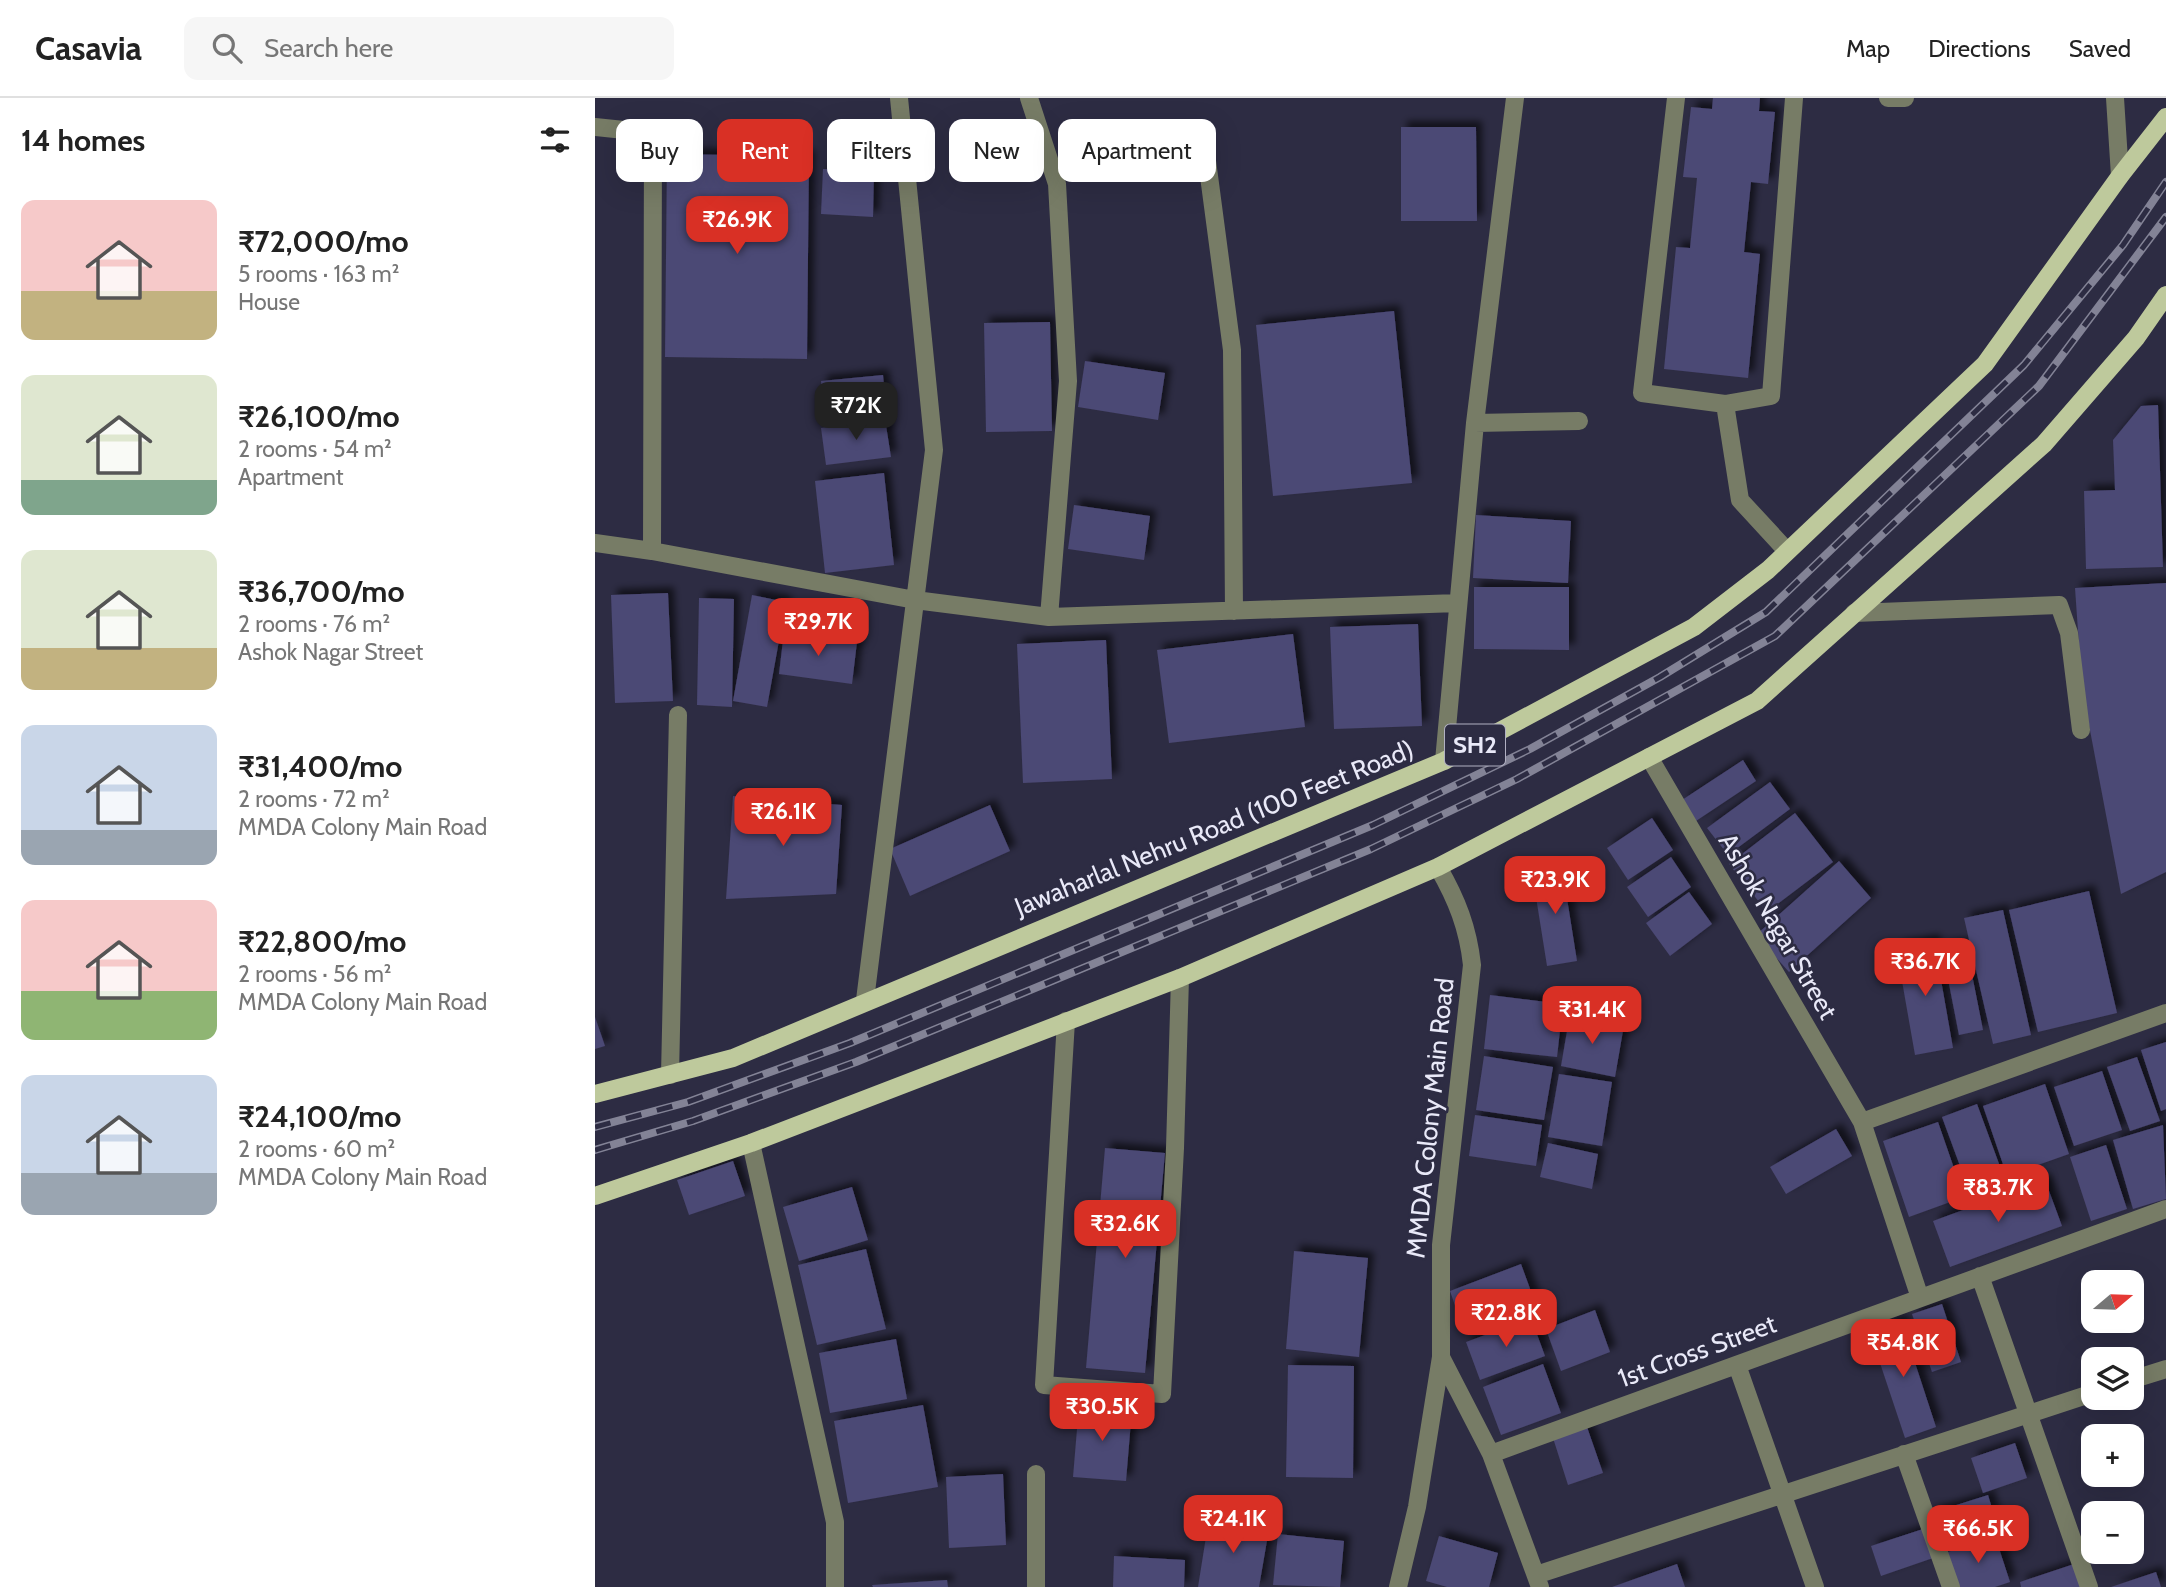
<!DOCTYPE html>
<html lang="en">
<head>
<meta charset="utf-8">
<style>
	body { margin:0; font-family:Cabin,sans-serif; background:#f6f6f6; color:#222; height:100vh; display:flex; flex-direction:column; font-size:26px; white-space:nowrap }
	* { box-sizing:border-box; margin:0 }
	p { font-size:23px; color:#767676 }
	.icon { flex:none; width:38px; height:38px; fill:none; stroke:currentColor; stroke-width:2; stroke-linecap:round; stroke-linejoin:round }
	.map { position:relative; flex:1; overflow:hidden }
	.panel { display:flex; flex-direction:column; background:#fff; width:595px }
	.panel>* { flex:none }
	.guide { position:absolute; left:21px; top:21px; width:665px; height:63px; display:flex; gap:14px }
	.needle { width:46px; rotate:71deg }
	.fabs { position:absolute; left:1486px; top:1172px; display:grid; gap:14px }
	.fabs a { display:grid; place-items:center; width:63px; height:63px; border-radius:14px; background:#fff; box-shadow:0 7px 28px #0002; font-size:35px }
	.price { position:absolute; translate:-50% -60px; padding:0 16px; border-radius:14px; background:#d93025; color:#fff; font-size:23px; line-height:46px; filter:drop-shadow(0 2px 4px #0008) }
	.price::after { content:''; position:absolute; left:50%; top:42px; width:21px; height:16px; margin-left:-10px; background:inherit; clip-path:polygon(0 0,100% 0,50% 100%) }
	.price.active { background:#222; color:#fff }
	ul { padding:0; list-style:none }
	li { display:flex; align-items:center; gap:21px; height:175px; padding:0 21px }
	li span { display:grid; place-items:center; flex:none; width:196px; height:140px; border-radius:14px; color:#555 }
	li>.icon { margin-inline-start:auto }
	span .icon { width:84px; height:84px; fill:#fffc; stroke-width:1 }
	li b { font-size:30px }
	h2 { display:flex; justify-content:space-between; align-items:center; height:84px; padding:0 21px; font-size:30px }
	.pill { padding:0 24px; border-radius:14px; background:#fff; box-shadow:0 7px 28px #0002; font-size:24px; line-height:63px }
	.pill.active { background:#d93025; color:#fff }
	header { display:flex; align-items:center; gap:42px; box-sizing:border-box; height:98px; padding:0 35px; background:#fff; border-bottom:2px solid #e0e0e0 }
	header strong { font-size:33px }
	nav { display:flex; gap:38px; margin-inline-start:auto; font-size:24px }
	.search { width:490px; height:63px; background:#f6f6f6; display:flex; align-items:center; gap:18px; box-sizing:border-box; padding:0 24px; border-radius:14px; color:#767676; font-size:26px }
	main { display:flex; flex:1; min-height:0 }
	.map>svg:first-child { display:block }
	.building { fill:#4b4874; filter:url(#shadow) }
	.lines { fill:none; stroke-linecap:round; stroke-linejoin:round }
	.minor { stroke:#777c66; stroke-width:18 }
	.major { stroke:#bec99c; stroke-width:18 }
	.rail-casing { stroke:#838396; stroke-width:8 }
	.rail { stroke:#2d2c43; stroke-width:5; stroke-dasharray:16; stroke-linecap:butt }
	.labels { text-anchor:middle; stroke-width:5; stroke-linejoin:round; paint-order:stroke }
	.shield { fill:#2d2c43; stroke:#b1b0c2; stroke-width:2 }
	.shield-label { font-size:24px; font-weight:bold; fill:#e9e9f8 }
	.street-label { font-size:26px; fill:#e9e9f8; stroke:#2d2c43 }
</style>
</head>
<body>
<header>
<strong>Casavia</strong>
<div class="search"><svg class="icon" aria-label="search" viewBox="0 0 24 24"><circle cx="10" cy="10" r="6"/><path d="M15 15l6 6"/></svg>Search here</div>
<nav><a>Map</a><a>Directions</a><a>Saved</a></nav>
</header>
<main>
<section class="panel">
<h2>14 homes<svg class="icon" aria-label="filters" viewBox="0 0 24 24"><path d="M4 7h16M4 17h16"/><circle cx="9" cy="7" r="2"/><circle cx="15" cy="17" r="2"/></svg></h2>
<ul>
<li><span style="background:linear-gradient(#f6c9c9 65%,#c2b280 0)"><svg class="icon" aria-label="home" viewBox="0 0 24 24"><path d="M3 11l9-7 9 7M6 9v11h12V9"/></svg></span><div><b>₹72,000/mo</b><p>5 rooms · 163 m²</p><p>House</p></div></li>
<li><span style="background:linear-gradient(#dfe7d0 75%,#7fa58c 0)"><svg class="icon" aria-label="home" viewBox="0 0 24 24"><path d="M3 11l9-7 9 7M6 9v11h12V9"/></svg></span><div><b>₹26,100/mo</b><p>2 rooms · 54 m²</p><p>Apartment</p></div></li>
<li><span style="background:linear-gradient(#dfe7d0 70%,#c2b280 0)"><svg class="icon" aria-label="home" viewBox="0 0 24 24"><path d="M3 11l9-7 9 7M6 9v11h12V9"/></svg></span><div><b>₹36,700/mo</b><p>2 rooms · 76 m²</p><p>Ashok Nagar Street</p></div></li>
<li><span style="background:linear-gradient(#c9d6e8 75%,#9aa5b1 0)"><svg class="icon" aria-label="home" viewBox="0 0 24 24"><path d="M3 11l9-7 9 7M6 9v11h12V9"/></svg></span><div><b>₹31,400/mo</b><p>2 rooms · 72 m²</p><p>MMDA Colony Main Road</p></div></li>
<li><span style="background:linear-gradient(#f6c9c9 65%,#8fb573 0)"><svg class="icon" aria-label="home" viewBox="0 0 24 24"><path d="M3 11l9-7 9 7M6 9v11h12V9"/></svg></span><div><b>₹22,800/mo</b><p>2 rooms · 56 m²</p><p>MMDA Colony Main Road</p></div></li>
<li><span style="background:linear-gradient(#c9d6e8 70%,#9aa5b1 0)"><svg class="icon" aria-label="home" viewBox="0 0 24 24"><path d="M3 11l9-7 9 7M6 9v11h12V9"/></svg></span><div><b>₹24,100/mo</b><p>2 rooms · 60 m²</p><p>MMDA Colony Main Road</p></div></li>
</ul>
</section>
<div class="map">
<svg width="1571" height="1489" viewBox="0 0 1571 1489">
	<defs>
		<filter id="shadow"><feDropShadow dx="6" dy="-6" stdDeviation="3.5" flood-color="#0009"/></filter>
	</defs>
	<rect width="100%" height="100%" fill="#2d2c43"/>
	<path class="building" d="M 1118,0 L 1165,0 L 1164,13 L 1180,14 L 1173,86 L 1156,84 L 1149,154 L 1165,156 L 1153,280 L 1069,271 L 1081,149 L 1095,150 L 1102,80 L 1088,79 L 1096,9 L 1117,11 Z
		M 806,29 L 881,29 L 882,123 L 806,123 Z
		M 72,56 L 214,58 L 212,261 L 70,259 Z
		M 228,71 L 279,73 L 278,119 L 226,116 Z
		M 799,213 L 817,385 L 678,398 L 661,227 Z
		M 455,224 L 457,333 L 391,334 L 389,225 Z
		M 490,263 L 570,275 L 563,322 L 483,309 Z
		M 288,277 L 292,317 L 230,323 L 226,283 Z
		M 1563,307 L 1568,469 L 1491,471 L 1489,393 L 1520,392 L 1518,342 L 1546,308 Z
		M 290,321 L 296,359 L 231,367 L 226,330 Z
		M 289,375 L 299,467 L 230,475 L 220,383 Z
		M 479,407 L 555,418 L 549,462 L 473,451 Z
		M 881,417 L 976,423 L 973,485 L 878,480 Z
		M 1571,485 L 1571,774 L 1526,796 L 1487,590 L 1480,490 Z
		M 879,489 L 974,489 L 974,552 L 879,551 Z
		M 73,495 L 78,603 L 20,605 L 16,497 Z
		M 157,497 L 191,504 L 172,609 L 138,603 Z
		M 104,500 L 139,501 L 137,609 L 102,607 Z
		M 823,526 L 827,628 L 739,631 L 735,529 Z
		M 189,534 L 262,544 L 257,586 L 184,576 Z
		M 698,536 L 710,629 L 574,645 L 562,552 Z
		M 511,542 L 517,681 L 428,685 L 422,546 Z
		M 1148,662 L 1161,683 L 1101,723 L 1087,702 Z
		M 1175,684 L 1195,711 L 1133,757 L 1112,730 Z
		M 138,698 L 247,707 L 241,796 L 131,801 Z
		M 395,707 L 415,753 L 315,798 L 295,751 Z
		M 1200,715 L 1238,764 L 1172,814 L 1134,766 Z
		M 1057,720 L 1078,752 L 1033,782 L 1012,750 Z
		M 1076,759 L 1096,789 L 1053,819 L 1032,789 Z
		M 1244,763 L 1276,800 L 1194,874 L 1161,837 Z
		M 967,769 L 982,863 L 952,868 L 937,774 Z
		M 1494,793 L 1522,915 L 1443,934 L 1414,812 Z
		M 1094,794 L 1117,826 L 1075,858 L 1051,825 Z
		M 1408,812 L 1436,937 L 1398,946 L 1369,820 Z
		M 1339,842 L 1358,950 L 1320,957 L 1301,849 Z
		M 1371,846 L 1388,932 L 1364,937 L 1347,850 Z
		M 895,897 L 968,906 L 962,959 L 889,951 Z
		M 975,916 L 1029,927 L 1020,979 L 966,968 Z
		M 0,919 L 10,948 L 0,951 Z
		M 1571,944 L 1571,1011 L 1566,1013 L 1546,952 Z
		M 889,958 L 958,969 L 949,1022 L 881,1012 Z
		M 1542,959 L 1565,1023 L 1535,1033 L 1512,969 Z
		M 1507,973 L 1527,1032 L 1479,1048 L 1459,989 Z
		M 964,976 L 1017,984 L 1007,1048 L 953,1039 Z
		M 1450,986 L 1474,1056 L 1412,1078 L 1388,1008 Z
		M 1382,1006 L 1410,1082 L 1375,1095 L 1347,1019 Z
		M 880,1017 L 947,1027 L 941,1068 L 874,1058 Z
		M 1343,1024 L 1369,1099 L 1314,1119 L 1288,1043 Z
		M 1568,1027 L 1571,1101 L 1538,1111 L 1518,1042 Z
		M 1241,1031 L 1257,1058 L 1191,1096 L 1175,1069 Z
		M 953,1045 L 1003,1056 L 997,1091 L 945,1079 Z
		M 1511,1047 L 1532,1111 L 1496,1123 L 1475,1059 Z
		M 510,1050 L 570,1055 L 550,1275 L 491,1270 Z
		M 138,1063 L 150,1098 L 94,1117 L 82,1082 Z
		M 1450,1082 L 1467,1128 L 1355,1169 L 1338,1123 Z
		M 257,1089 L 273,1142 L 204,1163 L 188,1109 Z
		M 271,1151 L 291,1231 L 222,1247 L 203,1167 Z
		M 699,1153 L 773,1160 L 764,1259 L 691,1251 Z
		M 926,1166 L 941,1207 L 869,1234 L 855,1193 Z
		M 1347,1206 L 1366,1264 L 1337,1274 L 1317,1216 Z
		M 1000,1212 L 1015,1254 L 966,1273 L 951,1231 Z
		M 936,1220 L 950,1258 L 885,1282 L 871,1244 Z
		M 1306,1222 L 1341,1329 L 1310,1340 L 1274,1232 Z
		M 301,1241 L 312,1301 L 235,1315 L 224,1255 Z
		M 948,1266 L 966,1315 L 906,1337 L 888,1289 Z
		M 693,1267 L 759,1268 L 758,1380 L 691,1379 Z
		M 328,1307 L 343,1389 L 253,1405 L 239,1323 Z
		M 484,1307 L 537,1311 L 531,1383 L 478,1379 Z
		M 992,1329 L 1008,1375 L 973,1387 L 958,1340 Z
		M 1420,1345 L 1432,1380 L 1388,1395 L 1376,1360 Z
		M 408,1376 L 411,1447 L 354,1450 L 351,1379 Z
		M 1393,1397 L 1404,1433 L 1348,1451 L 1336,1415 Z
		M 614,1420 L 674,1431 L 664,1489 L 603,1489 Z
		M 1331,1430 L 1341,1459 L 1286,1478 L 1276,1448 Z
		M 683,1436 L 749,1443 L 745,1489 L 678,1487 Z
		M 844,1438 L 903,1455 L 894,1489 L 852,1489 L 831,1483 Z
		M 1400,1438 L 1415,1484 L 1400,1489 L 1362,1489 L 1350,1455 Z
		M 519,1458 L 590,1462 L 589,1489 L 518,1489 Z
		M 1082,1466 L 1090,1489 L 1017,1489 Z
		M 1479,1466 L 1487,1489 L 1426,1489 L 1425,1484 Z
		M 1561,1474 L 1566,1489 L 1516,1489 Z
		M 352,1482 L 353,1489 L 278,1489 L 277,1487 Z"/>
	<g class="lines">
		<path class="minor" d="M 434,0 L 462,86 L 473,283 L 454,519
			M 1081,0 L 1047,295 L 1130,306 L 1176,298 L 1199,0
			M 1293,0 L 1310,0
			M 1520,0 L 1525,78
			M 0,29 L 58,35 L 57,453 L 320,502 L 454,519 L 863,505
			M 612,63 L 637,252 L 639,513
			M 1130,306 L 1145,402 L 1192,453
			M 880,325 L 984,323
			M 0,445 L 57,453
			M 1259,515 L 1464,507 L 1474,535 L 1486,632
			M 1054,659 L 1267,1024 L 1325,1200
			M 849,663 L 880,325 L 920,0
			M 270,902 L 339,352 L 304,0
			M 471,923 L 449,1287 L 567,1296 L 580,1050 L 585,880
			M 75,977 L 83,617
			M 1267,1024 L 1571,915
			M 156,1045 L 240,1424 L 240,1489
			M 1385,1178 L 1494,1489
			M 846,1259 L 896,1356 L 945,1489
			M 1142,1267 L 1220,1489
			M 1536,1282 L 1571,1271
			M 896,1356 L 1571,1111
			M 1309,1356 L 1356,1489
			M 441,1376 L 441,1489
			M 941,1477 L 1498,1295
			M 803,1489 L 822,1409 L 846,1259 L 846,1147 L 877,867 C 873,830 862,802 843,769"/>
		<path class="major" d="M 0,996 L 138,960 L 849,663 L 1099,529 L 1173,472 L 1390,266 L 1525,78 L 1571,19
			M 0,1098 L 156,1045 L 585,880 L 843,769 L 1162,603 L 1449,346 L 1541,240 L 1571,197"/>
		<defs>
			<path id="rail" d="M 0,1029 L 93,1004 L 255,945 L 778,727 L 935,651 L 1065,579 L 1171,514 L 1429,267 L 1528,147 L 1571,84
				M 0,1052 L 98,1023 L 261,964 L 776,751 L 922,681 L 1180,538 L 1444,288 L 1571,119"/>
		</defs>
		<use href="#rail" class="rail-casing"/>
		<use href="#rail" class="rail"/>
	</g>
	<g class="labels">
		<rect class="shield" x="850" y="626.5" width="60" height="41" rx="5"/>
		<g class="shield-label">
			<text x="880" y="655">SH2</text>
		</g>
		<g class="street-label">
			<text transform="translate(619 730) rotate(-22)" y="9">Jawaharlal Nehru Road (100 Feet Road)</text>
			<text transform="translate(1183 828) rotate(60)" y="9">Ashok Nagar Street</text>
			<text transform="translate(835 1020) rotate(-84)" y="9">MMDA Colony Main Road</text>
			<text transform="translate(1102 1253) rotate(-20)" y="9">1st Cross Street</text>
		</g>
	</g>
</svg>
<div class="fabs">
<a><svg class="needle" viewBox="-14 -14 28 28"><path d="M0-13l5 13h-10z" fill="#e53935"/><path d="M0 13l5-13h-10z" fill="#767676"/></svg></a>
<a><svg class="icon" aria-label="layers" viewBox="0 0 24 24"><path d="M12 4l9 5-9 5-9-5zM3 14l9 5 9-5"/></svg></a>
<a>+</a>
<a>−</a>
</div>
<b class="price" style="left:142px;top:158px">₹26.9K</b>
<b class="price active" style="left:261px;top:344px">₹72K</b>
<b class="price" style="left:223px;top:560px">₹29.7K</b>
<b class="price" style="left:188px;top:750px">₹26.1K</b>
<b class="price" style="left:960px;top:818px">₹23.9K</b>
<b class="price" style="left:1330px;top:900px">₹36.7K</b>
<b class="price" style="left:997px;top:948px">₹31.4K</b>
<b class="price" style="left:1403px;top:1126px">₹83.7K</b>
<b class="price" style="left:530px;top:1162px">₹32.6K</b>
<b class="price" style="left:911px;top:1251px">₹22.8K</b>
<b class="price" style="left:1308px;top:1281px">₹54.8K</b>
<b class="price" style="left:507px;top:1345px">₹30.5K</b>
<b class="price" style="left:638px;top:1457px">₹24.1K</b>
<b class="price" style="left:1383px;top:1467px">₹66.5K</b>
<div class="guide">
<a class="pill">Buy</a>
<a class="pill active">Rent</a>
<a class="pill">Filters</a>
<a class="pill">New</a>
<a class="pill">Apartment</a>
</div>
</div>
</main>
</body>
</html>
